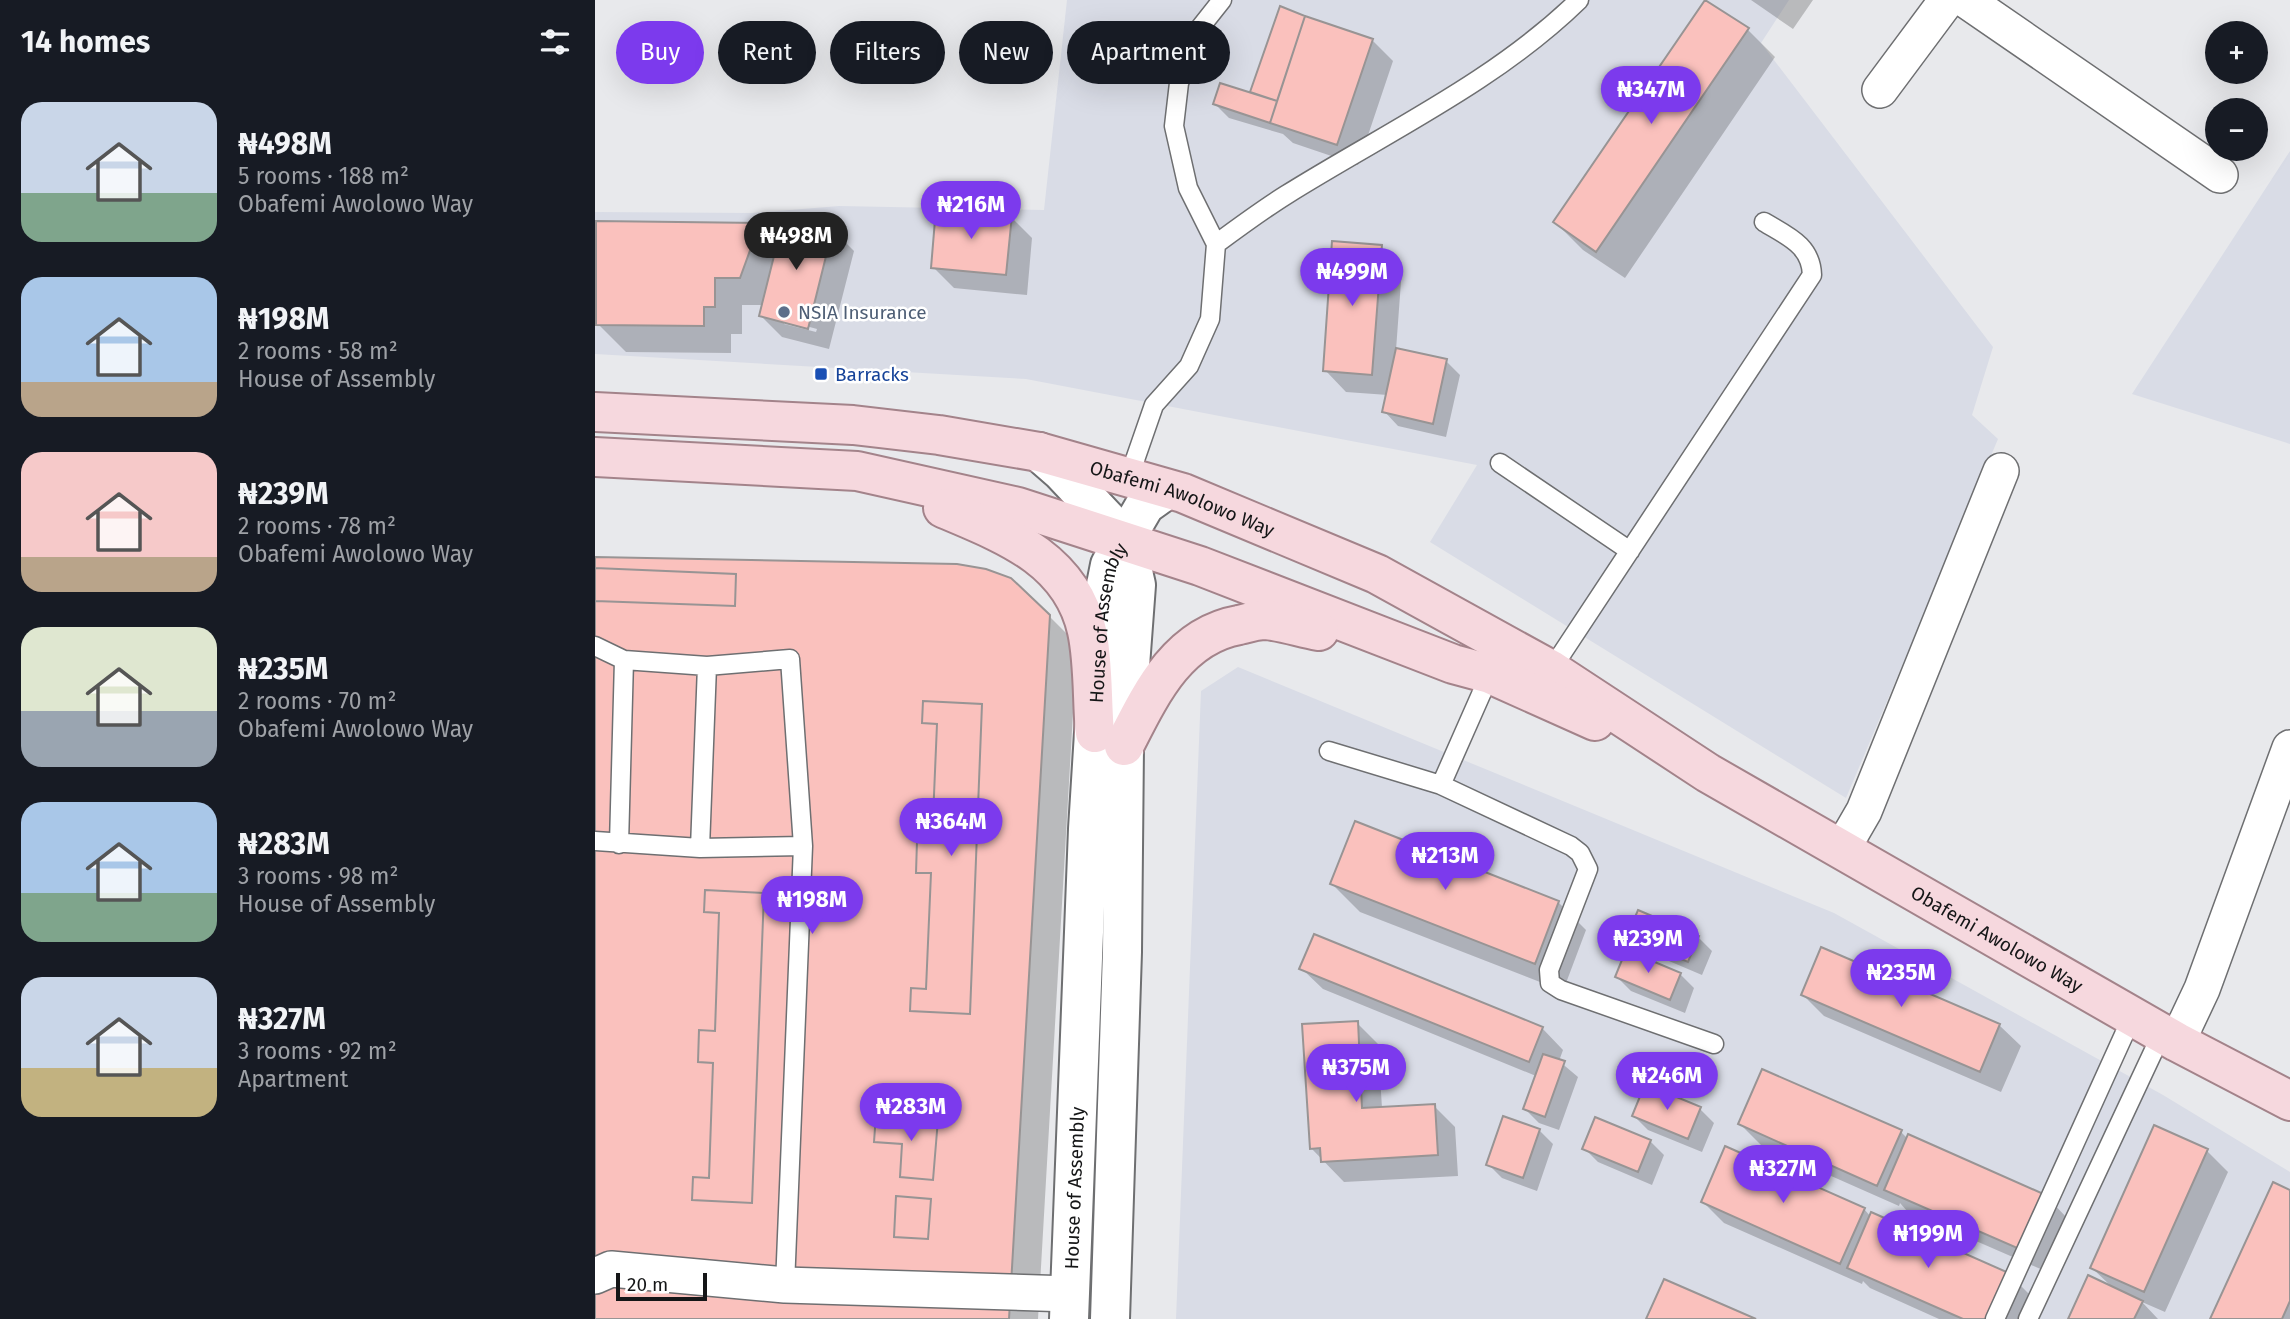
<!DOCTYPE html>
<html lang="en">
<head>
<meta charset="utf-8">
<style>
	body { margin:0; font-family:"Fira Sans",sans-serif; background:#242831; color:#f1f3f6; height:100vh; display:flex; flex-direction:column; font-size:26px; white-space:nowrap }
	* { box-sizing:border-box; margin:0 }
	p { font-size:23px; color:#9ea1a6 }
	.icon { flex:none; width:38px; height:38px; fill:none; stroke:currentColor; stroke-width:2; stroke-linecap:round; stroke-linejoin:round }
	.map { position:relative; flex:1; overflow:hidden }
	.drawer { display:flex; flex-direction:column; background:#171b24; width:595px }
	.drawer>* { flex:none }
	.hud { position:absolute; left:21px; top:21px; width:665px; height:63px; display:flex; gap:14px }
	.controls { position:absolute; left:1610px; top:21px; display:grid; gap:14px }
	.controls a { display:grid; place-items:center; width:63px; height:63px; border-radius:50%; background:#171b24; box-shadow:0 7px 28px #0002; font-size:35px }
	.scale { position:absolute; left:21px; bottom:18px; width:91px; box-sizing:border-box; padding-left:7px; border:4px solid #151617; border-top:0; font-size:19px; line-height:24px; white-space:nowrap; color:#151617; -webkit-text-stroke:5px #fff; paint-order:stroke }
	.price { position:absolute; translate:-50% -60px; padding:0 16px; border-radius:24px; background:#7c3aed; color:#fff; font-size:23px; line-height:46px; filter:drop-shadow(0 2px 4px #0008) }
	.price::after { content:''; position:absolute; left:50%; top:42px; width:21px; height:16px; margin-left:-10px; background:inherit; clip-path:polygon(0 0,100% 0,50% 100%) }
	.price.current { background:#222; color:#fff }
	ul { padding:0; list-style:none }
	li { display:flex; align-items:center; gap:21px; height:175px; padding:0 21px }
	li span { display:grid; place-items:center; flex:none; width:196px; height:140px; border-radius:21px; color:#555 }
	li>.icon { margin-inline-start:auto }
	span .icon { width:84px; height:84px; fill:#fffc; stroke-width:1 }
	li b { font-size:30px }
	h2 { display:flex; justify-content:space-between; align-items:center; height:84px; padding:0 21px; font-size:30px }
	.tag { padding:0 24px; border-radius:32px; background:#171b24; box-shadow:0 7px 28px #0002; font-size:24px; line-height:63px }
	.tag.current { background:#7c3aed; color:#fff }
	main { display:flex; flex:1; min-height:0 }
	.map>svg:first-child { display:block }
	.built { fill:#d9dce6 }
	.shadow { fill:#0003; fill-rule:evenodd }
	.building { fill:#fac1bd; stroke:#989494; stroke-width:2 }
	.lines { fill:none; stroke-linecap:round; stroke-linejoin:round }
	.lane-casing { stroke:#6e6f71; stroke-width:21 }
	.street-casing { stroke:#6e6f71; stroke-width:38 }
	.secondary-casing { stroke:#6e6f71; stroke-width:42 }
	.primary-casing { stroke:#a3838a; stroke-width:42 }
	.lane { stroke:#fff; stroke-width:18 }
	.street { stroke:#fff; stroke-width:35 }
	.secondary { stroke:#fff; stroke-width:38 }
	.primary { stroke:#f6d8de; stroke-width:38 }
	.service-dot { fill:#5c6f8a; stroke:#fff; stroke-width:2.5 }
	.transit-dot { fill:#1a4fb4; stroke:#fff; stroke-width:2.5 }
	.labels { text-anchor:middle; stroke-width:5; stroke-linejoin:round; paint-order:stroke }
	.service-label { font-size:19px; fill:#4e5e75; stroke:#fff; text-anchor:start }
	.transit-label { font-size:19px; fill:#164399; stroke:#fff; text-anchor:start }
	.street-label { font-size:19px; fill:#151617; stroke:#fff }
</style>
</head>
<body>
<main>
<section class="drawer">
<h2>14 homes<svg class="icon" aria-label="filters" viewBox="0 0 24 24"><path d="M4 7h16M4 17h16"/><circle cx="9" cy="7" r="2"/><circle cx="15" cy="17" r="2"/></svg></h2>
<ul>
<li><span style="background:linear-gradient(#c9d6e8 65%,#7fa58c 0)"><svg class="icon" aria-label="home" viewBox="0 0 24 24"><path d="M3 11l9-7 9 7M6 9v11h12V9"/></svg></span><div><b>₦498M</b><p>5 rooms · 188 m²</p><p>Obafemi Awolowo Way</p></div></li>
<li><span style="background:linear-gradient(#a9c7e8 75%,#b9a48a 0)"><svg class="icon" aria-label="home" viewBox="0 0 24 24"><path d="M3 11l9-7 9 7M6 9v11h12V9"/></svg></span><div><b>₦198M</b><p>2 rooms · 58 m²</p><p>House of Assembly</p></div></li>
<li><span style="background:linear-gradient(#f6c9c9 75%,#b9a48a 0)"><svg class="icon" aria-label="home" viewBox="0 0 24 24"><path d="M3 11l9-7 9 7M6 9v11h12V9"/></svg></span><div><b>₦239M</b><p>2 rooms · 78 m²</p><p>Obafemi Awolowo Way</p></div></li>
<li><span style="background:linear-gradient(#dfe7d0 60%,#9aa5b1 0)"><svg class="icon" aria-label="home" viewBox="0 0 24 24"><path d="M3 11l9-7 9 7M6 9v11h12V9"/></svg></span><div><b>₦235M</b><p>2 rooms · 70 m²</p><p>Obafemi Awolowo Way</p></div></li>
<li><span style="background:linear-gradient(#a9c7e8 65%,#7fa58c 0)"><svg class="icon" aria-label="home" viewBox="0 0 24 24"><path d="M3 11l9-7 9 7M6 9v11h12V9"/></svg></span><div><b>₦283M</b><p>3 rooms · 98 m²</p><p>House of Assembly</p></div></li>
<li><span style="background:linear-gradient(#c9d6e8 65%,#c2b280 0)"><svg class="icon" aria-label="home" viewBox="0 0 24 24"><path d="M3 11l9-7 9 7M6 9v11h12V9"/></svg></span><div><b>₦327M</b><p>3 rooms · 92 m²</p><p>Apartment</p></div></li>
</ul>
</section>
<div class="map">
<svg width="1695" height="1319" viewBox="0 0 1695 1319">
	<rect width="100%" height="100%" fill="#e8e9ec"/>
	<path class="built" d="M 472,0 L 1194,0 L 1166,43 L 1398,347 L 1377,415 L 1403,439 L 1251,798 L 835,542 L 882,465 L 431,379 L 0,354 L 0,212 L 157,213 L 244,206 L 449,210 Z
		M 1695,151 L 1695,444 L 1537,394 Z
		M 643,667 L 1239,913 L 1568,1095 L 1695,1172 L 1695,1319 L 581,1319 L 606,691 Z"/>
	<path class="shadow" d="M 1156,0 L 1218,0 L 1198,29 Z
		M 1112,1 L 1152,29 L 1180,57 L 1030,278 L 988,250 L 960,222 Z
		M 686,8 L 777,40 L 798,61 L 763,165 L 698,143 L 688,134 L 634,118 L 620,104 L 656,95 Z
		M 416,217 L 437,238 L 432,295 L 359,288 L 338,267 Z
		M 190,218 L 238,230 L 259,251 L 234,349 L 187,337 L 166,316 L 169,305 L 147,305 L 147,334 L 136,334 L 136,353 L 31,352 L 3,324 L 3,222 L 164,225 L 184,245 ZM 189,320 L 222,329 L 221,332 L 189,324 Z
		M 786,247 L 807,268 L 801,350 L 851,361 L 865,375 L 851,437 L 803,426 L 789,411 L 793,395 L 751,392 L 730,370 Z
		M 0,558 L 454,616 L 482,644 L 443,1319 L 0,1319 Z
		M 737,884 L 963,902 L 991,930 L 968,991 L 765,912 Z
		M 1034,936 L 1103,937 L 1117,951 L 1107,975 L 1048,950 Z
		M 706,968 L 947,1028 L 968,1050 L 964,1061 L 983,1077 L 964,1130 L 944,1123 L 930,1109 L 941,1076 L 728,989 Z
		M 1085,974 L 1099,988 L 1090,1013 L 1036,991 L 1022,977 Z
		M 1208,995 L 1404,1025 L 1426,1046 L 1406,1092 L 1229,1016 Z
		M 762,1023 L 783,1044 L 787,1108 L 839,1106 L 860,1127 L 863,1176 L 749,1182 L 716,1148 Z
		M 1105,1109 L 1119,1123 L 1107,1152 L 1053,1130 L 1039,1116 Z
		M 1145,1124 L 1306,1132 L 1313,1139 L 1452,1197 L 1473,1219 L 1450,1271 L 1312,1211 L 1305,1203 L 1304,1206 L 1166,1145 Z
		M 944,1130 L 958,1144 L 942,1191 L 907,1178 L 893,1164 Z
		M 1055,1141 L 1069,1155 L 1057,1185 L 1003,1162 L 989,1148 Z
		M 1612,1151 L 1633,1172 L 1570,1312 L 1547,1302 L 1563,1319 L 1475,1319 L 1518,1288 L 1497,1268 Z
		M 1679,1184 L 1695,1192 L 1695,1319 L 1617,1319 Z
		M 1108,1202 L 1269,1209 L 1276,1217 L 1415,1275 L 1436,1296 L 1426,1319 L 1344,1319 L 1275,1288 L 1268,1281 L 1267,1284 L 1129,1223 Z"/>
	<path class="building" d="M 1110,0 L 1154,28 L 1001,252 L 958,222 Z
		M 685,6 L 710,16 L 682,101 L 655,92 Z
		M 710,16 L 778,39 L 742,145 L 675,123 Z
		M 625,83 L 682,101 L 675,123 L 618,104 Z
		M 341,208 L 417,215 L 411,275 L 336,268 Z
		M 189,216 L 238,228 L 213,329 L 164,316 Z
		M 1,221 L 165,223 L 145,278 L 120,278 L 120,307 L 109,307 L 109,326 L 1,325 Z
		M 737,241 L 787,245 L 777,375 L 728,371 Z
		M 801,348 L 852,359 L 838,424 L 787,412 Z
		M 0,557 L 362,564 L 391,569 L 416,578 L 455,615 L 414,1319 L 0,1319 Z
		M 0,568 L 141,574 L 140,606 L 0,601 Z
		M 328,701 L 387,704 L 375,1014 L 315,1011 L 316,988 L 331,989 L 336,873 L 321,873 L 322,841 L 337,842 L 342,724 L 327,723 Z
		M 760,821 L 964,901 L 940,964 L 735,884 Z
		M 110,890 L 169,893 L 157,1203 L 97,1200 L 98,1177 L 114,1178 L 118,1063 L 103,1062 L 104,1030 L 120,1031 L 124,913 L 109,912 Z
		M 1043,910 L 1104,936 L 1093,962 L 1032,936 Z
		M 719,934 L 948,1027 L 934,1062 L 704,969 Z
		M 1226,947 L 1405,1024 L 1385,1072 L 1206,995 Z
		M 1031,950 L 1086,973 L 1075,1000 L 1020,977 Z
		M 763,1021 L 767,1108 L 840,1104 L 843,1155 L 726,1162 L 725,1148 L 715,1149 L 707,1024 Z
		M 948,1054 L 970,1061 L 950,1117 L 928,1109 Z
		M 1167,1069 L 1307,1130 L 1282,1186 L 1143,1124 Z
		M 1050,1084 L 1106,1107 L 1093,1139 L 1037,1116 Z
		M 281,1114 L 343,1119 L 338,1180 L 305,1177 L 307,1144 L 279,1142 Z
		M 908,1116 L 945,1129 L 928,1178 L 891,1165 Z
		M 1000,1117 L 1056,1140 L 1043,1172 L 987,1149 Z
		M 1559,1125 L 1613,1149 L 1549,1292 L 1495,1268 Z
		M 1313,1134 L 1453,1196 L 1429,1251 L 1289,1190 Z
		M 1130,1146 L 1270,1208 L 1245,1264 L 1106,1202 Z
		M 1678,1182 L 1695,1190 L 1695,1301 L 1687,1319 L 1615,1319 Z
		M 301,1196 L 336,1199 L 333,1239 L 299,1237 Z
		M 1276,1212 L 1416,1274 L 1396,1319 L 1368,1319 L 1252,1268 Z
		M 1493,1275 L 1548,1301 L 1539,1319 L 1473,1319 Z
		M 1069,1279 L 1161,1319 L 1051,1319 Z"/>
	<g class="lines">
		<defs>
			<path id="lane" d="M 621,244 C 644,227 667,210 691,195 C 790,133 900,82 984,0
				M 905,463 L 1035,551
				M 534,477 L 559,405 L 594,366 L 615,319 L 621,244 L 593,188 L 579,126 L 584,83 L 604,29 L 627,0
				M 0,646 L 29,660 L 112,666 L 195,659 L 208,846 L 190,1285
				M 956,670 L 1217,275 C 1216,245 1192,236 1169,222
				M 734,751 L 846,785 L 976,846 L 985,853 L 993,869 L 954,970 L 955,983 L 966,990 L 1119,1044
				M 846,785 L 895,674
				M 0,841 L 105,848 L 208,846
				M 24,844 L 29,660
				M 105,848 L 112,666
				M 1400,1319 L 1537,1017
				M 1433,1319 L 1567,1033"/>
			<path id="street" d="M 1371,0 L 1625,175
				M 1285,90 L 1352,0
				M 1247,849 L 1269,811 L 1406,471
				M 1582,1042 L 1607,989 L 1695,748
				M 0,1276 L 16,1269 L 190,1285 L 475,1294"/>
			<g id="secondary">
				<path d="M 444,452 L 467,472 L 531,540 L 541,585 L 529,746 L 527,952 L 515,1319"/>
				<path id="s1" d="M 474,1319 L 493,829 L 507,605 L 515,565 L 550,505 L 571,490"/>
			</g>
			<g id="primary">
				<path id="s2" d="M 0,412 L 258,425 L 344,435 L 444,452 L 588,493 L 782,574 L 956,670 L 1113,773 L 1582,1042 L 1695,1101"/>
				<path d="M 0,457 L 262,471 L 423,507 L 605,566 L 858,664 L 895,674 L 1000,721"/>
				<path d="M 348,508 C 409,534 476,558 492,631 C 499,663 497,700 500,733"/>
				<path d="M 529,746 C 555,695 582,636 644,625 C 652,623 662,620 671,620 C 689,622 707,628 724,631"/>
			</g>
		</defs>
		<use href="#lane" class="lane-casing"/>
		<use href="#street" class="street-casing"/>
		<use href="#secondary" class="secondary-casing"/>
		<use href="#primary" class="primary-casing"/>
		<use href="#lane" class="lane"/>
		<use href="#street" class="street"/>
		<use href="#secondary" class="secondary"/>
		<use href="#primary" class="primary"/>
	</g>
	<circle class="service-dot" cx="189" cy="312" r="7"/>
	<rect class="transit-dot" x="219" y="367" width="14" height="14" rx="3.5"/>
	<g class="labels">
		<g class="service-label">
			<text x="203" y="319">NSIA Insurance</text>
		</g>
		<g class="transit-label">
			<text x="240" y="381">Barracks</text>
		</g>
		<g class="street-label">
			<text dy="7" stroke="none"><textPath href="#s2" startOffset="597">Obafemi Awolowo Way</textPath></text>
			<text dy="7" stroke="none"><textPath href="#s1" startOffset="698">House of Assembly</textPath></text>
			<text dy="7" stroke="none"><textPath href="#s2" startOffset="1526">Obafemi Awolowo Way</textPath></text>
			<text dy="7" stroke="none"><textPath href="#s1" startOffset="131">House of Assembly</textPath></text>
		</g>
	</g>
</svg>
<div class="controls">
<a>+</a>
<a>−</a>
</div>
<div class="scale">20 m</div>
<b class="price" style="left:1056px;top:126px">₦347M</b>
<b class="price" style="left:376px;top:241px">₦216M</b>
<b class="price current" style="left:201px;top:272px">₦498M</b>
<b class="price" style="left:757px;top:308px">₦499M</b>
<b class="price" style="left:356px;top:858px">₦364M</b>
<b class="price" style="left:850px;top:892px">₦213M</b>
<b class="price" style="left:217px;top:936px">₦198M</b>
<b class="price" style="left:1053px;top:975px">₦239M</b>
<b class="price" style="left:1306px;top:1009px">₦235M</b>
<b class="price" style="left:761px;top:1104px">₦375M</b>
<b class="price" style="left:1072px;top:1112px">₦246M</b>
<b class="price" style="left:316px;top:1143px">₦283M</b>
<b class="price" style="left:1188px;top:1205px">₦327M</b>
<b class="price" style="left:1333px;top:1270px">₦199M</b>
<div class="hud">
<a class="tag current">Buy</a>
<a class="tag">Rent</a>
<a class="tag">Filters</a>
<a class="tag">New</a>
<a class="tag">Apartment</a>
</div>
</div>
</main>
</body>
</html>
